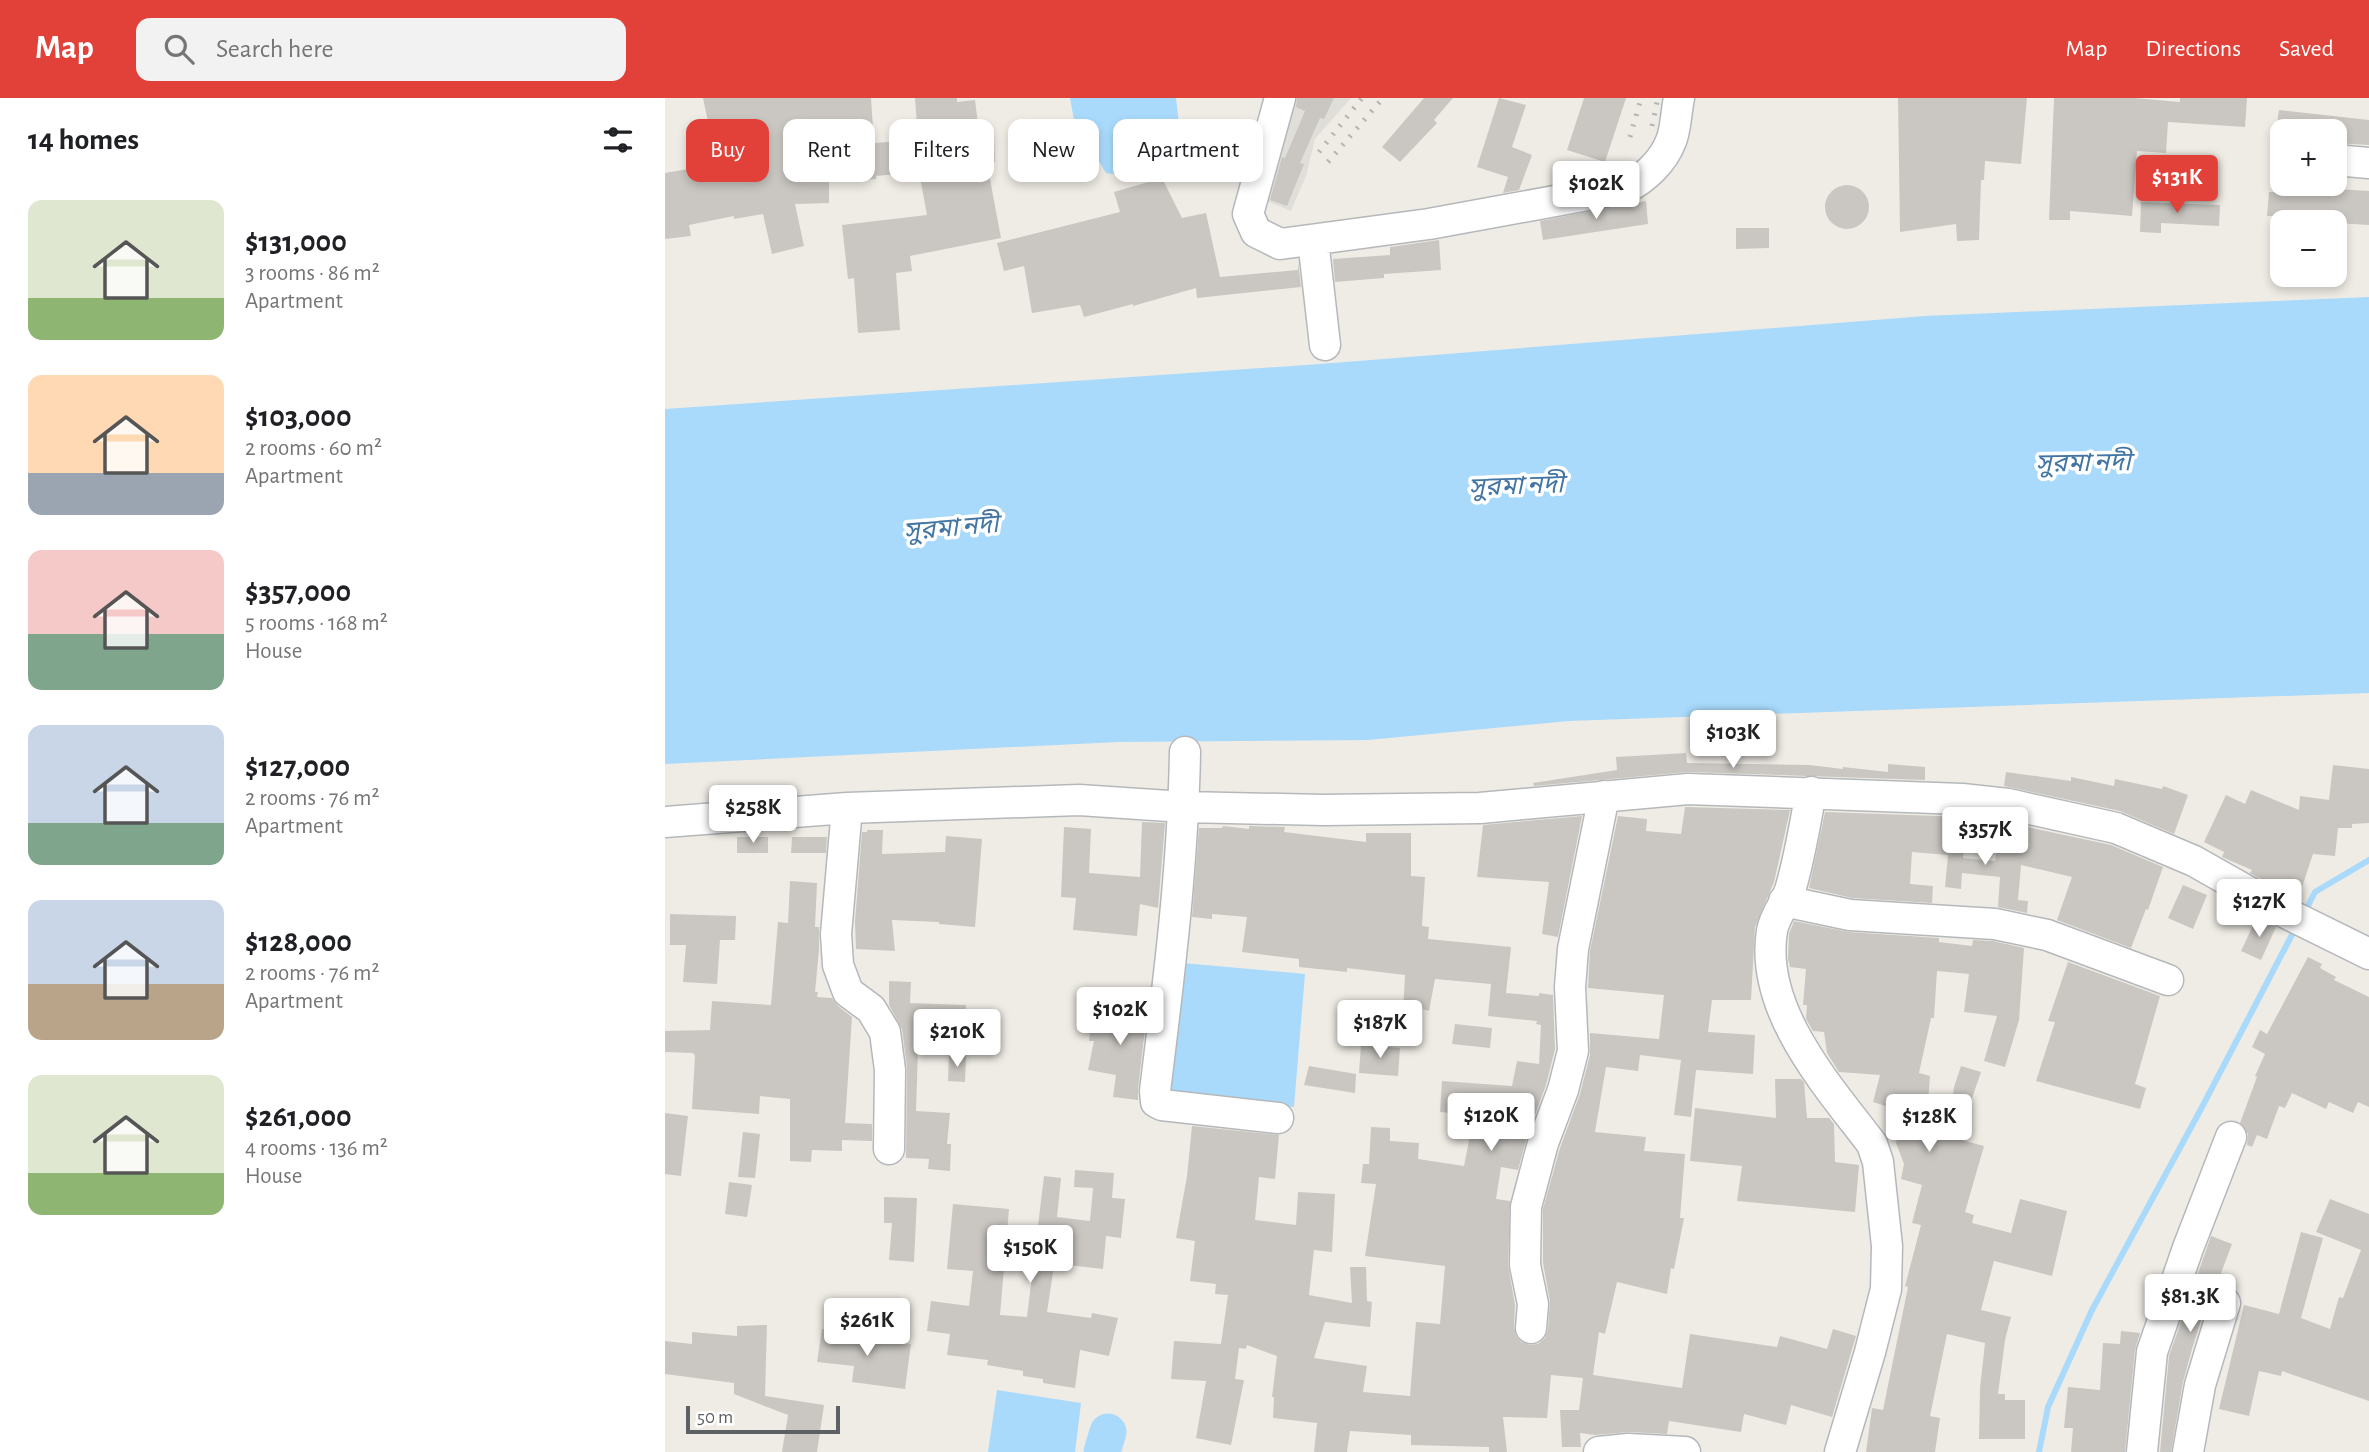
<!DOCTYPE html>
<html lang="en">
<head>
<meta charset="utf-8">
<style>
	body { margin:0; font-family:"Alegreya Sans","Noto Sans Bengali",sans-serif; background:#f2f2f2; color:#202124; height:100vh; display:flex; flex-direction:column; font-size:26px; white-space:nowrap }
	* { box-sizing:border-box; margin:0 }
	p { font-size:23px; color:#757577 }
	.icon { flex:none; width:38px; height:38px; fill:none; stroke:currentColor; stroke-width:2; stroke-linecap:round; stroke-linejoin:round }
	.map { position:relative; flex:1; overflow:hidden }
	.details { display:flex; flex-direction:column; background:#fff; width:665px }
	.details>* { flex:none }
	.guide { position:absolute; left:21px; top:21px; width:665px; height:63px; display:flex; gap:14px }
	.tools { position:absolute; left:1605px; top:21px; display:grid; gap:14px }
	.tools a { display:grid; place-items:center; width:77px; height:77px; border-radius:14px; background:#fff; box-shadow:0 4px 10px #0003; font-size:35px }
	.scale { position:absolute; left:21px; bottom:18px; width:154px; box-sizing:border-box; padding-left:7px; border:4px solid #5d6165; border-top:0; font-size:19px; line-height:24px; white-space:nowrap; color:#5d6165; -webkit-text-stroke:5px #fff; paint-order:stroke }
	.price { position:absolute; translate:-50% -60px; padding:0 16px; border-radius:7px; background:#fff; color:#222; font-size:23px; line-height:46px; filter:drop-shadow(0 2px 4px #0008) }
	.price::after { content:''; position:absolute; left:50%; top:42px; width:21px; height:16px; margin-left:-10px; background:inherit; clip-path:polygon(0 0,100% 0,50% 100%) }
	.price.on { background:#e14139; color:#fff }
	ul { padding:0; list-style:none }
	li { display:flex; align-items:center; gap:21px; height:175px; padding:0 28px }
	li span { display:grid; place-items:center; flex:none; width:196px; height:140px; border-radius:14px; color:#555 }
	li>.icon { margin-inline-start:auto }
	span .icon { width:84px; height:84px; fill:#fffc; stroke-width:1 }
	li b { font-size:30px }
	h2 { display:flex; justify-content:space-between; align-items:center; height:84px; padding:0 28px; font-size:30px }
	.chip { padding:0 24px; border-radius:14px; background:#fff; box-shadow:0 4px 10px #0003; font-size:24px; line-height:63px }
	.chip.on { background:#e14139; color:#fff }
	header { display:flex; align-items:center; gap:42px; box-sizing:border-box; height:98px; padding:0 35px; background:#e14139; color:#fff }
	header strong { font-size:33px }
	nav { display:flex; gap:38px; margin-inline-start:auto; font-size:24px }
	.search { width:490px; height:63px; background:#f2f2f2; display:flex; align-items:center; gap:18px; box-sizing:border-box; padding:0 24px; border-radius:14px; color:#757577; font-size:26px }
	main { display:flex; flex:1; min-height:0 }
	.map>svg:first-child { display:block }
	.industrial { fill:#e0ded9 }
	.water { fill:#a9dafb }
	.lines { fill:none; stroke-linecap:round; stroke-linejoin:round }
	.stream { stroke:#a9dafb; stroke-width:6 }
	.river { stroke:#a9dafb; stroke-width:37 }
	.building { fill:#cac7c2 }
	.minor-casing { stroke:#b5b8bb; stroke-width:33 }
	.minor { stroke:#fff; stroke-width:30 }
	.rail { stroke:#b3b4b5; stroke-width:5; stroke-dasharray:2 9; stroke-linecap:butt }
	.labels { text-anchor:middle; stroke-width:7; stroke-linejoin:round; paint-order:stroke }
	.water-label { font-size:26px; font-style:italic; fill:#4375a4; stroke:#fff }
</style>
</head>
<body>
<header>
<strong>Map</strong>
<div class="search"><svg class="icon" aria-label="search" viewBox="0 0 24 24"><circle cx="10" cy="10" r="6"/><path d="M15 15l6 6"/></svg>Search here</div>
<nav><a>Map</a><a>Directions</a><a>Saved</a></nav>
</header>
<main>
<section class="details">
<h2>14 homes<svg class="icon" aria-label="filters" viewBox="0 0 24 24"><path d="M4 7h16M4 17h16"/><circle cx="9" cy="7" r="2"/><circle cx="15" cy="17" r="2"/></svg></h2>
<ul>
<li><span style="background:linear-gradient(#dfe7d0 70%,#8fb573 0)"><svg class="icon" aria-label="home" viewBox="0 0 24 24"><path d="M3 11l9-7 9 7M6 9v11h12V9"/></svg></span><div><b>$131,000</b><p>3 rooms · 86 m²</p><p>Apartment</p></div></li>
<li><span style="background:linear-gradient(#ffd9b3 70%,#9aa5b1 0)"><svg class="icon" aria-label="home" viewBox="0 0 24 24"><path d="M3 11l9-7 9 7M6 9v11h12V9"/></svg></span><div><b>$103,000</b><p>2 rooms · 60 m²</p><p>Apartment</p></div></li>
<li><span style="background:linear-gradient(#f6c9c9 60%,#7fa58c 0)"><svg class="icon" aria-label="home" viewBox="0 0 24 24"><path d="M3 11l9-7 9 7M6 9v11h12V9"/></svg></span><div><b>$357,000</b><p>5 rooms · 168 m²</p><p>House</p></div></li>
<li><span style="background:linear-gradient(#c9d6e8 70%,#7fa58c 0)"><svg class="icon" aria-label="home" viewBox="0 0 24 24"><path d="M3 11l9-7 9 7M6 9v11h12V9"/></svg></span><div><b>$127,000</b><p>2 rooms · 76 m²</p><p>Apartment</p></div></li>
<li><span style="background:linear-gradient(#c9d6e8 60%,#b9a48a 0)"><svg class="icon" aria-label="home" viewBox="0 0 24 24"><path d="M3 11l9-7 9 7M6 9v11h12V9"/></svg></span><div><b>$128,000</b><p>2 rooms · 76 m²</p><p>Apartment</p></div></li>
<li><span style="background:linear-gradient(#dfe7d0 70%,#8fb573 0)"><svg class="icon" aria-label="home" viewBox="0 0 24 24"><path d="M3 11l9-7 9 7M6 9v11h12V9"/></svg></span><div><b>$261,000</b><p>4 rooms · 136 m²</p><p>House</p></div></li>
</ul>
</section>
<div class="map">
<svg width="1704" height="1354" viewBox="0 0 1704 1354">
	<rect width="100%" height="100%" fill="#efece5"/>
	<path class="industrial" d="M 626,0 L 686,0 L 650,41 L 641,78 L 626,113 L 599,102 Z"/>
	<path class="water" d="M 405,0 L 511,0 L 515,35 L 510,62 C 488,75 467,79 441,75 L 409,22 Z
		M 1704,199 L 1704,595 L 904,623 L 703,642 L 453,644 L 0,666 L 0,311 L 655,266 L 1260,218 Z
		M 518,865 L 640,876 L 629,1009 L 494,999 Z
		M 332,1292 L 416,1305 L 410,1354 L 323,1354 Z"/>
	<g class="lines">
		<path class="stream" d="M 1640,814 L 1650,794 L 1704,762
			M 1374,1354 L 1383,1309 L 1427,1212 L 1536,1011 L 1631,829"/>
		<path class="river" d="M 437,1354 L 443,1334"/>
	</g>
	<path class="building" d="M 38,0 L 206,0 L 209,45 L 253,42 L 250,0 L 292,0 L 292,4 L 310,2 L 314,34 L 329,33 L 330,64 L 322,65 L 336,140 L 245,158 L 247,173 L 231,175 L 235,232 L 193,235 L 189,180 L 183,181 L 177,127 L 262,117 L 254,74 L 211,78 L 211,81 L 164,84 L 164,105 L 130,106 L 139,148 L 107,156 L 98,116 L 69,121 L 69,118 L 24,127 L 26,138 L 0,141 L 0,75 L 52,66 Z
		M 632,0 L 669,0 L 659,21 L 655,20 L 635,65 L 639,66 L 622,108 L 605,102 L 617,59 L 620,60 L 640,13 L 631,9 Z
		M 759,0 L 788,0 L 769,22 L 772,25 L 735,64 L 717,49 Z
		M 834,0 L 861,7 L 847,49 L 867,57 L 854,92 L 838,95 L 843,79 L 812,69 Z
		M 919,0 L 961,0 L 940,64 L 902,52 Z
		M 1233,0 L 1362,0 L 1356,66 L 1320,63 L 1319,82 L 1316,82 L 1314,142 L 1292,143 L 1291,126 L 1235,134 Z
		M 1389,0 L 1469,0 L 1515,4 L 1515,0 L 1582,0 L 1580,29 L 1503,24 L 1501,55 L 1472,53 L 1467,118 L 1405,113 L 1405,122 L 1384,122 Z
		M 1614,12 L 1704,22 L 1704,47 L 1670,45 L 1670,33 L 1611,33 Z
		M 557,54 L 562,68 L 526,80 L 522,65 Z
		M 497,80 L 517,120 L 541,115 L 555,179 L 633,172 L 633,164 L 636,189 L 532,200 L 531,190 L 468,208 L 468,206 L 419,219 L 415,207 L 367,215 L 359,168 L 339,173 L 332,145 L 455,114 L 449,94 Z
		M1160 109a22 22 0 1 1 44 0a22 22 0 1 1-44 0Z
		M 1672,91 L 1704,93 L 1704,127 L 1671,125 L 1671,119 L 1602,118 L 1604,94 L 1672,95 Z
		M 981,103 L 983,126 L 878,142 L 875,123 Z
		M 1476,104 L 1555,107 L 1554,128 L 1496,125 L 1496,135 L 1475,134 Z
		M 1071,130 L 1104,130 L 1104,150 L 1071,151 Z
		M 774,142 L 776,172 L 719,176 L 719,180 L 670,184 L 668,161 L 725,157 L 725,149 Z
		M 1021,655 L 1022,665 L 1144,667 L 1178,671 L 1178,669 L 1223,674 L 1223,666 L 1260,669 L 1260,682 L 1023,674 L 869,688 L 868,685 L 952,672 L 951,659 Z
		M 1668,667 L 1704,671 L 1704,725 L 1687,726 L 1687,730 L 1673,730 L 1670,758 L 1648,756 L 1633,801 L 1585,775 L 1587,772 L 1557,759 L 1559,754 L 1539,744 L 1561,697 L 1580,706 L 1586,692 L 1634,712 L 1635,698 L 1664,702 Z
		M 1341,674 L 1406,683 L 1406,679 L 1449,688 L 1450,681 L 1497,691 L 1498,688 L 1523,697 L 1509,736 L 1455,713 L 1339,688 Z
		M 1020,709 L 1125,712 L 1109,784 L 1090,829 L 1086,902 L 1047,902 L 1043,934 L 1090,937 L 1088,976 L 1031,972 L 1026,1019 L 1009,1017 L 1016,962 L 975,957 L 973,973 L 941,969 L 930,1034 L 981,1039 L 979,1053 L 1020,1056 L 1015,1120 L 1019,1120 L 1009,1171 L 1006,1170 L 1002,1196 L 952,1184 L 940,1236 L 934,1234 L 928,1277 L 1017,1290 L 1025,1236 L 1112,1249 L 1115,1238 L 1162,1251 L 1168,1231 L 1191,1238 L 1167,1319 L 1126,1307 L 1121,1327 L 1079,1316 L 1076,1334 L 1004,1323 L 1002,1336 L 964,1334 L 930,1337 L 915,1335 L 916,1349 L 897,1349 L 895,1312 L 914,1312 L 918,1280 L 886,1277 L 882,1320 L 838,1319 L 842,1354 L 824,1354 L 824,1349 L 746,1347 L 746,1337 L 685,1333 L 682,1354 L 649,1354 L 652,1325 L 608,1320 L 609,1299 L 607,1299 L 612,1258 L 582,1247 L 581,1251 L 574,1250 L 570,1281 L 579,1282 L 566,1347 L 531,1340 L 541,1283 L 506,1281 L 509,1243 L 556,1246 L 563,1197 L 550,1196 L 551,1186 L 525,1183 L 530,1143 L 511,1140 L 522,1078 L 527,1028 L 614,1037 L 610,1081 L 594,1079 L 590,1122 L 631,1127 L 633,1094 L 670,1096 L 667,1154 L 649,1152 L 644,1197 L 687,1205 L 685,1169 L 701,1169 L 702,1203 L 707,1204 L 705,1229 L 660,1224 L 649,1260 L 702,1268 L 698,1294 L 745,1298 L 751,1224 L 775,1226 L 780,1168 L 700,1158 L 711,1086 L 696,1085 L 698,1066 L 704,1066 L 706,1029 L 725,1030 L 725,1043 L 754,1045 L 753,1061 L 799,1068 L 809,1017 L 775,1014 L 777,983 L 847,988 L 852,963 L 874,966 L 876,927 L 871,926 L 872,923 L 823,918 L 826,886 L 770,881 L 764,913 L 758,911 L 757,915 L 738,914 L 740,877 L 682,870 L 682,874 L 634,869 L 634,861 L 577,854 L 582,819 L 547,816 L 547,821 L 527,819 L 534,730 L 557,730 L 558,728 L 584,731 L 584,728 L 620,729 L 619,734 L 701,744 L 701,735 L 746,735 L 746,778 L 760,779 L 757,828 L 764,829 L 763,841 L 846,849 L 841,895 L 874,898 L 874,895 L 888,897 L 890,951 L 881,987 L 862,1039 L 853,1072 L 836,1069 L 831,1101 L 845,1103 L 843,1167 L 850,1207 L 849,1229 L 851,1238 L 856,1244 L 865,1247 L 873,1246 L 880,1240 L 883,1231 L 885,1203 L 878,1165 L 878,1111 L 895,1050 L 915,996 L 925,957 L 925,935 L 994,941 L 999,897 L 923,890 L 925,853 L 953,718 L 982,721 L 981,733 L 1016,736 Z
		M 1160,714 L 1302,719 L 1298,760 L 1330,763 L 1335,723 L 1446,747 L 1498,769 L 1483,812 L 1481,811 L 1466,850 L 1392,822 L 1407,779 L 1356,767 L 1353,802 L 1363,803 L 1362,815 L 1333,809 L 1335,779 L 1297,775 L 1296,791 L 1280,789 L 1283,757 L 1247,754 L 1245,786 L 1268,788 L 1267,805 L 1187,800 L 1144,790 Z
		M 917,718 L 893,839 L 877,836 L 884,784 L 812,779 L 818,727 Z
		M 477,724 L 500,725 L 493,810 L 475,806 L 472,838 L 408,832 L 411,800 L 396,799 L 399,729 L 426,731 L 424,775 L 475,779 Z
		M 202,732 L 218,732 L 217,756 L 280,754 L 281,738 L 317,741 L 310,829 L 274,826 L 274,824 L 227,822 L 230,853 L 191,851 L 190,823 L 197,734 L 202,734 Z
		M 72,739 L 103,739 L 103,755 L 72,755 Z
		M 127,739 L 162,739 L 161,755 L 126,755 Z
		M 125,783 L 152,785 L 150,829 L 154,829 L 154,851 L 150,894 L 153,894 L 152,899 L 167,900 L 173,908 L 187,919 L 180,1025 L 207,1026 L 207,1043 L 177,1042 L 177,1053 L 147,1052 L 146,1064 L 125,1063 L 125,1001 L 95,998 L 94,1016 L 27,1011 L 30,958 L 28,955 L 0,954 L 0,933 L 45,932 L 47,903 L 106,907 L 113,824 L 123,825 Z
		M 1518,787 L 1542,797 L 1528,831 L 1503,820 Z
		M 5,816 L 71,818 L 70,842 L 55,842 L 52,886 L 18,884 L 21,847 L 5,847 Z
		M 1592,819 L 1611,829 L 1596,862 L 1576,853 Z
		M 1129,823 L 1184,834 L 1274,840 L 1274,844 L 1307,848 L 1308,842 L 1328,843 L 1359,850 L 1354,922 L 1340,969 L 1319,963 L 1332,918 L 1299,914 L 1304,876 L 1272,873 L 1269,920 L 1266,920 L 1254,975 L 1265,978 L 1263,1004 L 1287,1006 L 1289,989 L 1296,968 L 1316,974 L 1293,1041 L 1319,1048 L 1300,1114 L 1309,1117 L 1307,1125 L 1346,1135 L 1355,1101 L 1402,1113 L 1387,1178 L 1329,1163 L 1316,1212 L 1346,1219 L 1340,1242 L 1333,1296 L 1340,1296 L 1340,1302 L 1360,1302 L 1360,1341 L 1314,1341 L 1315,1290 L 1320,1245 L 1282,1236 L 1265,1318 L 1275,1320 L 1270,1354 L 1201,1354 L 1207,1310 L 1218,1312 L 1243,1189 L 1240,1188 L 1256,1127 L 1247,1125 L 1257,1087 L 1236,1081 L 1239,1066 L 1231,1045 L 1240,1014 L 1208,1004 L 1215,977 L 1174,974 L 1162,955 L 1159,934 L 1148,933 L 1141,921 L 1142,907 L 1138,907 L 1141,871 L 1125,869 L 1123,861 L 1124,836 Z
		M 1643,859 L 1657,866 L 1655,870 L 1671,879 L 1669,882 L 1704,899 L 1704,1009 L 1693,1004 L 1688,1015 L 1664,1004 L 1661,1011 L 1627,995 L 1620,1010 L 1614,1008 L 1602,1041 L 1592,1037 L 1587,1049 L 1582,1047 L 1583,1036 L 1575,1025 L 1592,979 L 1590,978 L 1600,956 L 1587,949 L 1595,932 L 1602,936 Z
		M 1403,864 L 1495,898 L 1470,986 L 1481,990 L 1475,1011 L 1371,983 L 1390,924 L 1383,923 Z
		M 224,883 L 246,884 L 245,905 L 301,907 L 299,953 L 253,952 L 251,1013 L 285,1015 L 282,1046 L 286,1046 L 285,1073 L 263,1071 L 264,1061 L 241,1060 L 242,970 L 237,931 L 224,907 Z
		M 461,903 L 483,905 L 473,991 L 473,1002 L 448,999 L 451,977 L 423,972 L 429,943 L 424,943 L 427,913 L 460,916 Z
		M 790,926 L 827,930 L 825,950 L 787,946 Z
		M 696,947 L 735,950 L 733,978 L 694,975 Z
		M 284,958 L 301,958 L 300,984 L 283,983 Z
		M 644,968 L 691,976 L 690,995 L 639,987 Z
		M 1110,981 L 1136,981 L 1139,984 L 1142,1020 L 1164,1020 L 1169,1026 L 1170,1064 L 1194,1067 L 1190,1114 L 1072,1103 L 1077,1068 L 1025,1063 L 1030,1010 L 1111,1020 Z
		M 0,1015 L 23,1018 L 16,1078 L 0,1076 Z
		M 78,1034 L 95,1036 L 90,1080 L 73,1079 Z
		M 410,1072 L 449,1075 L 447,1100 L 460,1101 L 456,1140 L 441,1138 L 438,1171 L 394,1166 L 393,1168 L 389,1168 L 382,1214 L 426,1220 L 427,1215 L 453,1220 L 444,1258 L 415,1252 L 410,1290 L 378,1285 L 378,1281 L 358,1278 L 358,1273 L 322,1267 L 323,1262 L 282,1257 L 285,1236 L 262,1233 L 266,1203 L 304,1208 L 308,1173 L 282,1171 L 288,1106 L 344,1111 L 335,1217 L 362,1219 L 379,1078 L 396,1080 L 392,1119 L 425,1123 L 428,1090 L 409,1089 Z
		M 64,1084 L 87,1087 L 82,1119 L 60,1116 Z
		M 219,1099 L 252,1100 L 249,1164 L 224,1162 L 227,1125 L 219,1125 Z
		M 1665,1101 L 1704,1116 L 1704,1303 L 1617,1273 L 1616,1278 L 1594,1273 L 1584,1318 L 1554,1311 L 1579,1207 L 1614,1216 L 1636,1134 L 1658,1140 L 1636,1220 L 1665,1231 L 1674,1199 L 1678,1200 L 1696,1152 L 1651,1134 Z
		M 1546,1138 L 1567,1146 L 1550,1191 L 1543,1200 L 1527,1251 L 1518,1284 L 1506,1354 L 1495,1354 L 1504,1258 Z
		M 102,1227 L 100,1298 L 159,1307 L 152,1354 L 117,1354 L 123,1317 L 69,1296 L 69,1285 L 0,1276 L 0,1243 L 27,1246 L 27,1234 L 72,1238 L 72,1228 Z
		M 157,1231 L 178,1233 L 178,1237 L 246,1246 L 240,1291 L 187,1284 L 189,1268 L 152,1264 Z
		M 1456,1233 L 1475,1235 L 1470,1252 L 1460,1354 L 1406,1354 L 1408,1330 L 1399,1330 L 1403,1289 L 1435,1292 L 1438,1245 L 1455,1246 Z"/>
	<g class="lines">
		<defs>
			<path id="minor" d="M 615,0 L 583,116 L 591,134 L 615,146 L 764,126 L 961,90 C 979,81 998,64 1006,43 C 1011,31 1011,14 1014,0
				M 1670,62 L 1704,65
				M 648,142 L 660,247
				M 520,654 C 518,768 504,880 490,993 L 491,1004 L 497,1007 L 613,1020
				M 1146,694 C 1140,726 1135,758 1126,789 C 1122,805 1110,816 1107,833 C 1094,912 1163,988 1207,1046 L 1213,1064 L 1222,1148 L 1221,1191 L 1205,1254 L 1175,1354
				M 182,710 L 171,836 L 173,867 L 183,894 L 206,911 L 220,934 L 225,972 L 224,1051
				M 0,724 L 182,710 L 414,702 L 519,709 L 659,712 L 815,710 L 1023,691 L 1297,701 L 1343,706 L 1451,730 L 1529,763 L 1619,814 L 1704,856
				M 1119,803 L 1185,817 L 1330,826 L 1382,837 L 1503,882
				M 866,1230 L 868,1206 L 860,1167 L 861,1109 L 878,1045 L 898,992 L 908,953 L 905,889 L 908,851 L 939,698
				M 934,1354 L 963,1351 L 1020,1354
				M 1477,1354 L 1487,1254 L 1523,1150 L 1566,1039
				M 1523,1354 L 1535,1287 L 1560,1205"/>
		</defs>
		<use href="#minor" class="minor-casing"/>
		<use href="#minor" class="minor"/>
		<path class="rail" d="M 987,28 L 993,0
			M 965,39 L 976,0
			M 654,54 L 697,0
			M 663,64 L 718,0"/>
	</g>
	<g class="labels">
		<g class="water-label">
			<text transform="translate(1418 364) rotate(-1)" y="9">সুরমা নদী</text>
			<text transform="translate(851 387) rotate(-2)" y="9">সুরমা নদী</text>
			<text transform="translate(286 429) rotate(-5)" y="9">সুরমা নদী</text>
		</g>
	</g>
</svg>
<div class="tools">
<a>+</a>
<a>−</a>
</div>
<div class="scale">50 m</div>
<b class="price on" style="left:1512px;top:117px">$131K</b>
<b class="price" style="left:931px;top:123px">$102K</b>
<b class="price" style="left:1068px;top:672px">$103K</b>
<b class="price" style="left:88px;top:747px">$258K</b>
<b class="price" style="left:1320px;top:769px">$357K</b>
<b class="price" style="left:1594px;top:841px">$127K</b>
<b class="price" style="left:455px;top:949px">$102K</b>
<b class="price" style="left:715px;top:962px">$187K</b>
<b class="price" style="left:292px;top:971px">$210K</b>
<b class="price" style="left:826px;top:1055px">$120K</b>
<b class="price" style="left:1264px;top:1056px">$128K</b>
<b class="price" style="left:365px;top:1187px">$150K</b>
<b class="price" style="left:1525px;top:1236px">$81.3K</b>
<b class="price" style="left:202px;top:1260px">$261K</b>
<div class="guide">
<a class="chip on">Buy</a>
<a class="chip">Rent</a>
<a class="chip">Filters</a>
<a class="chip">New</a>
<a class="chip">Apartment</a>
</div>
</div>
</main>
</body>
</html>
